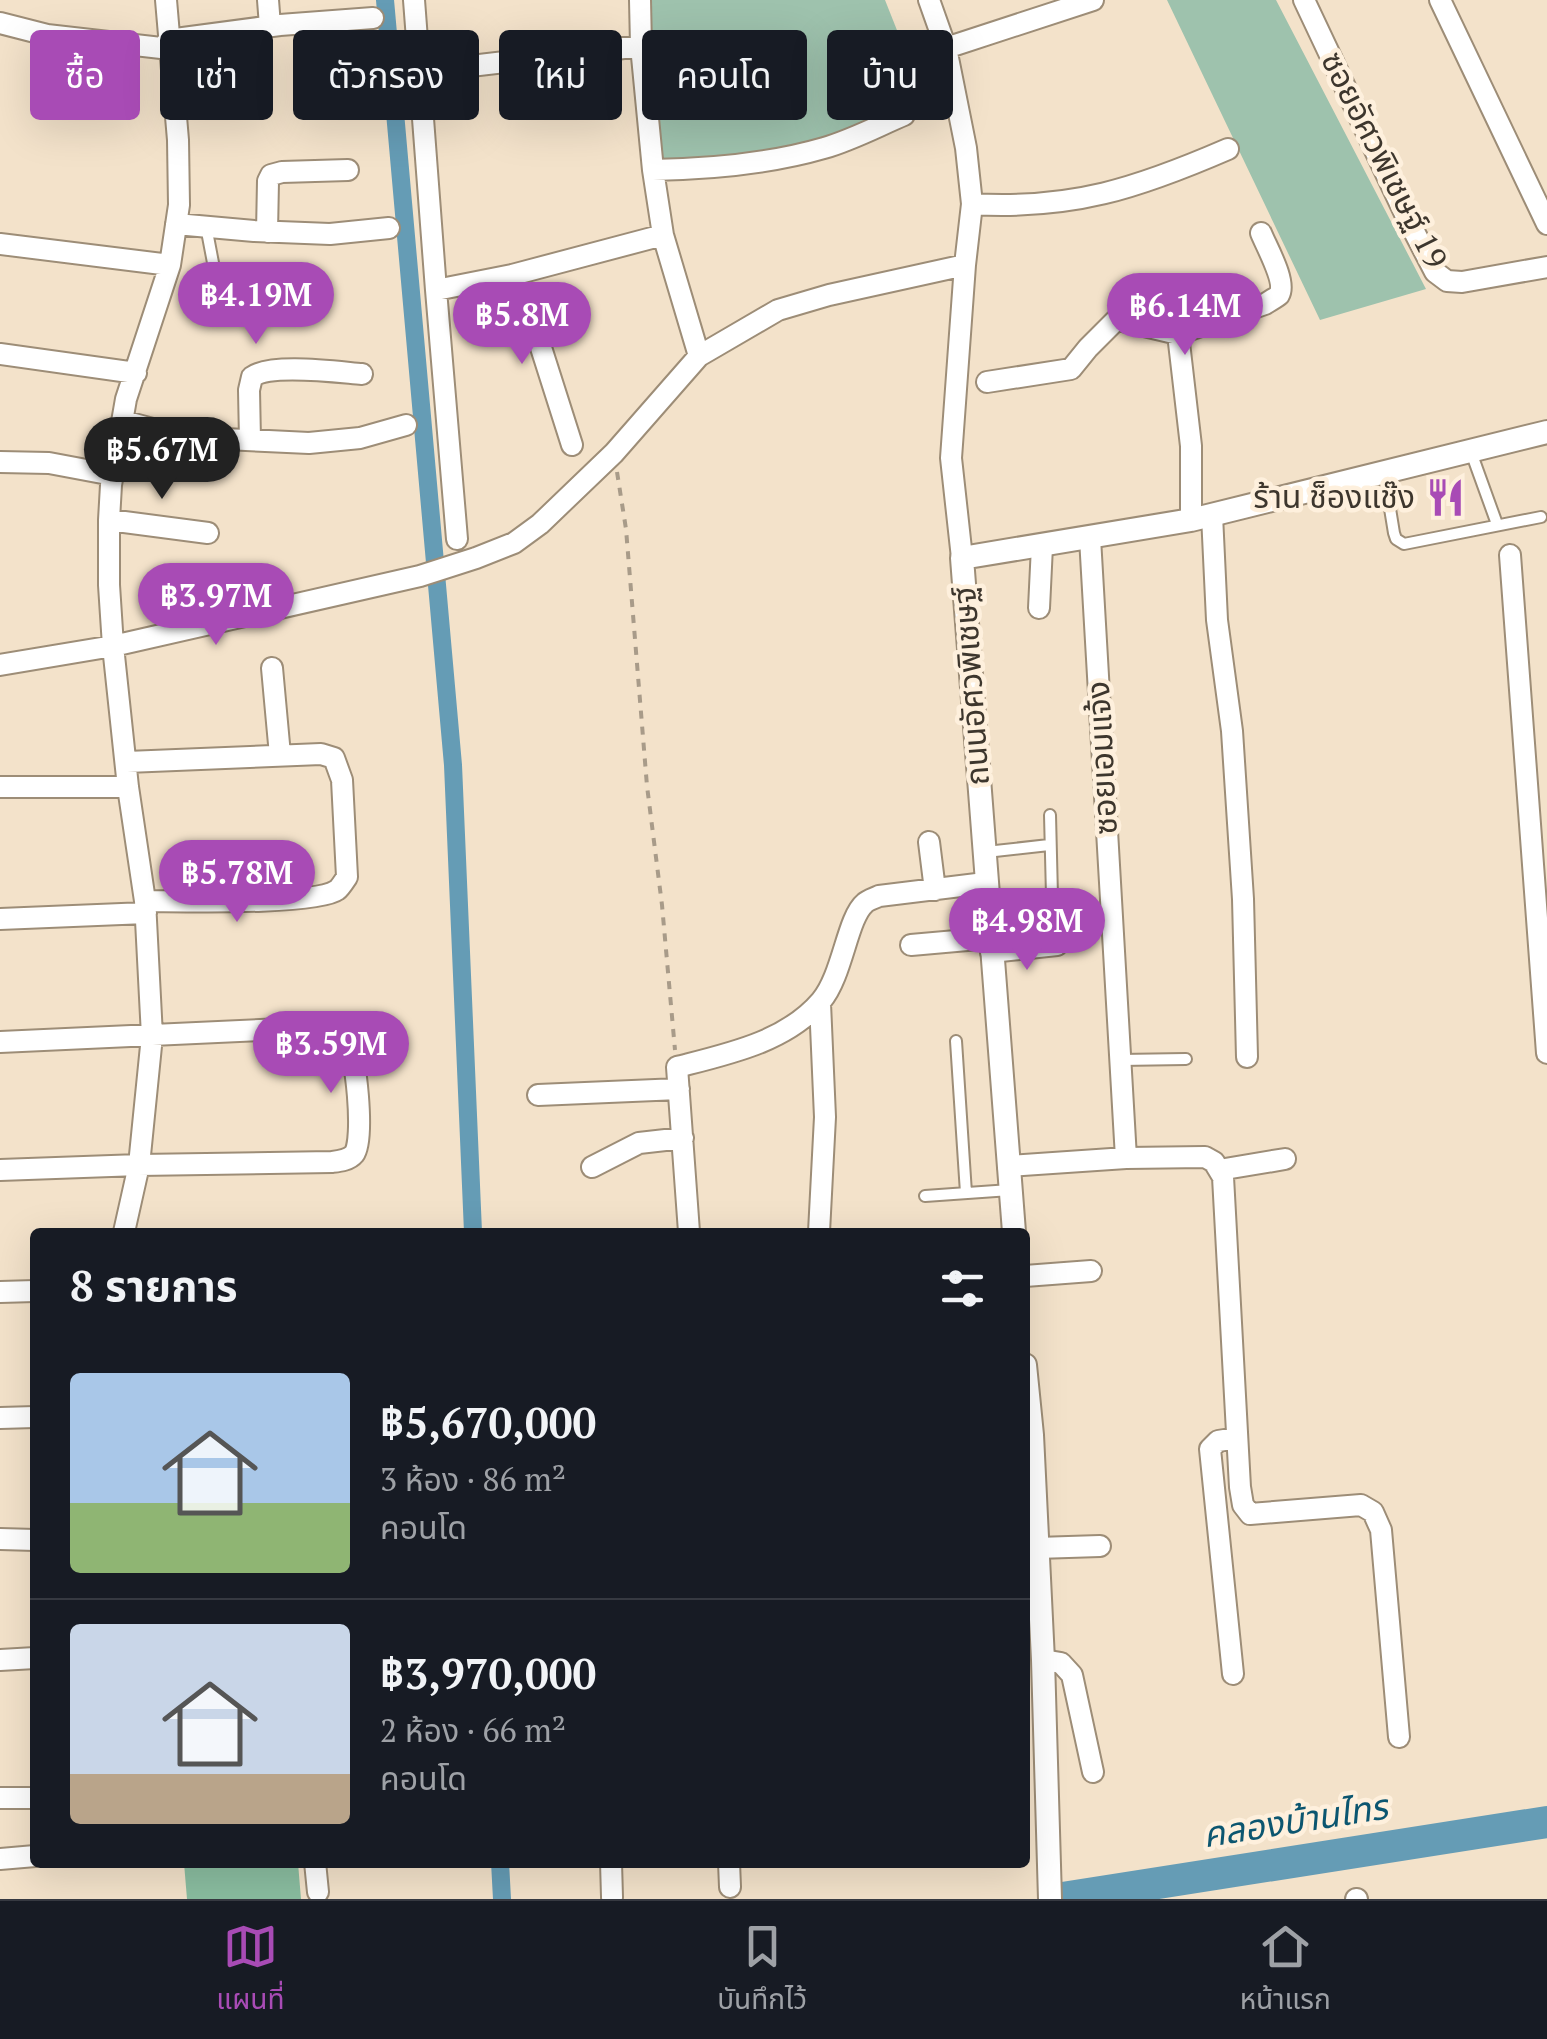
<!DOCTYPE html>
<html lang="th">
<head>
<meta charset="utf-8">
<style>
	body { margin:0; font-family:"PT Serif","Noto Sans Thai",serif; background:#242831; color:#f1f3f6; height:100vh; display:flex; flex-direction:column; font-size:38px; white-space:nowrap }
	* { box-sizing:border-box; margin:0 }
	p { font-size:32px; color:#9ea1a6 }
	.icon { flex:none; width:55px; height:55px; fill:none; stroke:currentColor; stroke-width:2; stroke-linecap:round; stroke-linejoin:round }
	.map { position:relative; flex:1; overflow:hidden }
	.panel { position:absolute; left:30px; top:1228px; width:1000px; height:640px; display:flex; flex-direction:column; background:#171b24; border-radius:10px; box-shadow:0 10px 40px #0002 }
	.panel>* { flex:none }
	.guide { position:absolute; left:30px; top:30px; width:1000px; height:90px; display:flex; gap:20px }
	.price { position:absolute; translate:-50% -85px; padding:0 22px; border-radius:35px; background:#a84bb5; color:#fff; font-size:32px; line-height:65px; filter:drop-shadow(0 2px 5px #0008) }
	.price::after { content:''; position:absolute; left:50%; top:60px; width:30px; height:22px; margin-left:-15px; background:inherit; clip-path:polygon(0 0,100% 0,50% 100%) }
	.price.on { background:#222; color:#fff }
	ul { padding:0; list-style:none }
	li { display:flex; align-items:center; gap:30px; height:250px; padding:0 40px }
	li+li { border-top:2px solid #363941 }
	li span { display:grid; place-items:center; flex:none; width:280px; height:200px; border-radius:10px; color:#555 }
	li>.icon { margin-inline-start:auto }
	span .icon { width:120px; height:120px; fill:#fffc; stroke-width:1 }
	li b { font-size:42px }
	h2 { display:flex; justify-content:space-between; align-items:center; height:120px; padding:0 40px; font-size:42px }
	.tag { padding:0 35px; border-radius:10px; background:#171b24; box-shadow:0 10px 40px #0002; font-size:35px; line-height:90px }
	.tag.on { background:#a84bb5; color:#fff }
	.tab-bar { display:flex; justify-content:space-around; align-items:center; height:140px; border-top:2px solid #363941; background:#171b24; font-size:28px; color:#9ea1a6 }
	.tab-bar a { display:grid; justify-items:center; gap:5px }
	.tab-bar .on { color:#a84bb5 }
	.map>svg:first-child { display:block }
	.green { fill:#9ec2ad }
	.forest { fill:#8abda0 }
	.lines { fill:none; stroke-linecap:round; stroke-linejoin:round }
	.canal { stroke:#659cb5; stroke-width:18 }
	.river { stroke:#659cb5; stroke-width:32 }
	.service-casing { stroke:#9d8d77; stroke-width:14 }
	.minor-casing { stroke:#9d8d77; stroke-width:24 }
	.tertiary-casing { stroke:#9d8d77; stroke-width:26 }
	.path { stroke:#a89b89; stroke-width:4; stroke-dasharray:8 8; stroke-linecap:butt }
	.service { stroke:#fff; stroke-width:10 }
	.minor { stroke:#fff; stroke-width:20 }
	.tertiary { stroke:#fff; stroke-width:22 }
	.labels { text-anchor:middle; stroke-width:9; stroke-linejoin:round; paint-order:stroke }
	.street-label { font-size:32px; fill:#3d362d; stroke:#fef0dd }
	.poi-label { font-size:32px; fill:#3d362d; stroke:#fef0dd; text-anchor:end }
	.water-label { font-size:35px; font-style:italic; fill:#0c5670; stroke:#fef0dd }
</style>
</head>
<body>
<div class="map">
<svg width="1547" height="1899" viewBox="0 0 1547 1899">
	<rect width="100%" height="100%" fill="#f3e2ca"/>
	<path class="green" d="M 647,0 L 885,0 L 910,63 L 901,110 L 825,140 L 771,153 L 660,164 Z
		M 1167,0 L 1276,0 L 1426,289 L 1320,320 Z"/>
	<path class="forest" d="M 184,1863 L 298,1863 L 301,1899 L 187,1899 Z"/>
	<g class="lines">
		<path class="canal" d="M 385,0 L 453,765 L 473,1232
			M 500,1862 L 502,1899"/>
		<path class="river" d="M 1056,1899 L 1547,1822"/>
		<defs>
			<path id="service" d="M 206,226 L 214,268 L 213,285
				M 1471,452 L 1497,524
				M 1384,472 L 1394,533 L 1396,539 L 1404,544 L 1541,517
				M 1050,815 L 1052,896
				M 986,852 L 1049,845
				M 956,1041 L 966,1193
				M 1120,1060 L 1186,1059
				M 925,1196 L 1010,1190"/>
			<path id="minor" d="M 268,0 L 270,26
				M 414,0 L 436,290 L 512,275 L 663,235
				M 640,0 L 641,46 L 653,170 L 663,235 L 699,356
				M 929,0 L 946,48 L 966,148 L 972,204 L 965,265 L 951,458 L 962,558
				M 1304,0 L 1405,214 L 1435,272 L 1447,281 L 1462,282 L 1547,267
				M 1440,0 L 1547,224
				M 0,23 L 47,35 L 170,49
				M 168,40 L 280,25 L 373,18
				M 946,48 L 1093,0
				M 420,72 L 641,46
				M 653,170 C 710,169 769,164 824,148 C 852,140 878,126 904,115
				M 972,204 C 1072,210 1138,188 1228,149
				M 176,224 L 254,231 L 330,234 L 389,228
				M 267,232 L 268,181 L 271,175 L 282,172 L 348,170
				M 0,244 L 170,265
				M 512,275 L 530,313 L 572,445
				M 436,290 L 457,539
				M 1178,334 L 1191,446 L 1191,520
				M 0,354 L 136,373
				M 987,382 L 1071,369 L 1088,348 L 1115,321 L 1123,321 L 1178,334 L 1265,304 C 1268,302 1277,297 1279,295 C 1287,282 1266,246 1261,233
				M 123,421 L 164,432 L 204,438 L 309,443 L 360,438 L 406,425
				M 250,440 L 249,390 L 252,377 C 270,363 337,372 362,374
				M 0,462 L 49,463 L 113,475
				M 1212,515 L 1217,620 L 1232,731 L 1243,899 L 1247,1057
				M 109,520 L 208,533
				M 1090,538 L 1126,1158
				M 1510,555 L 1547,1053
				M 1039,608 L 1042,546
				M 0,665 L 113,646 L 420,576 L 476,558 L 514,543 L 540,524 L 614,453 L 699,356 L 778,310 L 829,295 L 965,265
				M 272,668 L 280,755
				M 127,762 L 321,754 L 334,758 L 342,780 L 347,877 C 345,880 340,888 337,890 C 317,905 178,901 145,901
				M 0,787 L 128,787
				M 929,842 L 935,890
				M 0,919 L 146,913
				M 911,945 L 990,938
				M 991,952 L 1057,945
				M 0,1042 L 325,1027 C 333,1028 341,1029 346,1036 C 356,1051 365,1140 354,1154 C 349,1160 340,1161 332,1162 L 139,1165 L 0,1170
				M 538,1095 L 679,1089
				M 1008,1166 L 1126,1158 L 1205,1157 L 1214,1162 L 1223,1177 L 1240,1487 L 1243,1505 L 1250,1514 L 1361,1505 L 1373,1512 L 1381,1530 L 1399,1737
				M 592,1167 L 639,1143 L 683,1138
				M 1219,1170 L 1285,1159
				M 124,1232 L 139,1165 L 152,1036 L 145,901 L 128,787 L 113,646 L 109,585 L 109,520 L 111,485 L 126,399 L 170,265 L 179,205 L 178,140 L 166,0
				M 689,1232 L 677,1067 C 728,1054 786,1042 821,1001 C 843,975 847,918 865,903 C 868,900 875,898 879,896 L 985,883
				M 819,1232 L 825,1117 L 820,1003
				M 1025,1276 L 1091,1271
				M 0,1292 L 35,1291
				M 0,1418 L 35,1417
				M 0,1539 L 35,1540
				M 1037,1548 L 1100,1546
				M 0,1660 L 35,1658
				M 1043,1660 L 1061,1663 L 1072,1675 L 1093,1772
				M 1233,1674 L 1210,1449 L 1218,1441 L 1237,1438
				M 0,1798 L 35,1798
				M 0,1859 L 35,1856
				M 315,1862 L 318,1892
				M 611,1862 L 612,1897
				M 729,1862 L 730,1887
				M 1356,1899 L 1357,1899"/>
			<path id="tertiary" d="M 1014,1232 L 962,558 L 1191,520 L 1547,432
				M 1025,1365 L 1032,1435 L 1043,1660 L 1050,1899"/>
		</defs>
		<use href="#service" class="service-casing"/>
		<use href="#minor" class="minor-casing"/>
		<use href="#tertiary" class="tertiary-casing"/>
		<path class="path" d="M 617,472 L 626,529 L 647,786 L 662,905 L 675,1050"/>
		<use href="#service" class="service"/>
		<use href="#minor" class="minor"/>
		<use href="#tertiary" class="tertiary"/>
	</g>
	<defs>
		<symbol id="restaurant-bare" viewBox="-9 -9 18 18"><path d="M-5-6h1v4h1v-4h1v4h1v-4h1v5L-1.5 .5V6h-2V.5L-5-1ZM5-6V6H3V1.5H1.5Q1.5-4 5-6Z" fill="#a84bb5" stroke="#fef0dd" stroke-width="2.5" paint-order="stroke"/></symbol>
	</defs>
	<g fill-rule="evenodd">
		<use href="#restaurant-bare" x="1418" y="470" width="55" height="55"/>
	</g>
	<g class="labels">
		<g class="street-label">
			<text transform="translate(1384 160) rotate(63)" y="11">ซอยอัศวพิเชษฐ์ 19</text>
			<text transform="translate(971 686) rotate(-94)" y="11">ถนนอัศวพิเชษฐ์</text>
			<text transform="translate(1102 758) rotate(-93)" y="11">ซอยเอมแจ้ง</text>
		</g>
		<g class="poi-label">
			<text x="1415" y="508">ร้าน ช็องแช๊ง</text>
		</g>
		<g class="water-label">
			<text transform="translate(1295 1821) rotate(-9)" y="12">คลองบ้านไทร</text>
		</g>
	</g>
</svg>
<b class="price" style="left:256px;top:347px">฿4.19M</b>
<b class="price" style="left:1185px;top:358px">฿6.14M</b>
<b class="price" style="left:522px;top:367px">฿5.8M</b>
<b class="price on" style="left:162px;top:502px">฿5.67M</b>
<b class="price" style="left:216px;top:648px">฿3.97M</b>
<b class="price" style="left:237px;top:925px">฿5.78M</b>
<b class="price" style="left:1027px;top:973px">฿4.98M</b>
<b class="price" style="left:331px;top:1096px">฿3.59M</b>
<div class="guide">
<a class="tag on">ซื้อ</a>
<a class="tag">เช่า</a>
<a class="tag">ตัวกรอง</a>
<a class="tag">ใหม่</a>
<a class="tag">คอนโด</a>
<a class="tag">บ้าน</a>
</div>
<section class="panel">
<h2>8 รายการ<svg class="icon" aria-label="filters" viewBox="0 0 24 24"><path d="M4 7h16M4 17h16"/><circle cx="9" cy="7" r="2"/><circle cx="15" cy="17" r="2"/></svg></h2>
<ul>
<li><span style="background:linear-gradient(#a9c7e8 65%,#8fb573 0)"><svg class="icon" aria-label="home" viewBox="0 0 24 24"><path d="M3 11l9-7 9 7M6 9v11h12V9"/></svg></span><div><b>฿5,670,000</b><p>3 ห้อง · 86 m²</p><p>คอนโด</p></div></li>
<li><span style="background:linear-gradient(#c9d6e8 75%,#b9a48a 0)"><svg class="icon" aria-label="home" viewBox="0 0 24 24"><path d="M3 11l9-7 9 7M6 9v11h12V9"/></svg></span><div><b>฿3,970,000</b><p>2 ห้อง · 66 m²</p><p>คอนโด</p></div></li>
</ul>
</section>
</div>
<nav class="tab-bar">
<a class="on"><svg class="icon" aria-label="map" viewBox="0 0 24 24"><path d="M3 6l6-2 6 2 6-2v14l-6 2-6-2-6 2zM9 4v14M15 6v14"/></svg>แผนที่</a>
<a><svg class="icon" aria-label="saved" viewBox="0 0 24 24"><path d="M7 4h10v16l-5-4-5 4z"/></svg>บันทึกไว้</a>
<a><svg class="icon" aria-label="home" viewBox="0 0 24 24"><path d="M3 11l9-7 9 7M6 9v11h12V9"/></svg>หน้าแรก</a>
</nav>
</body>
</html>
